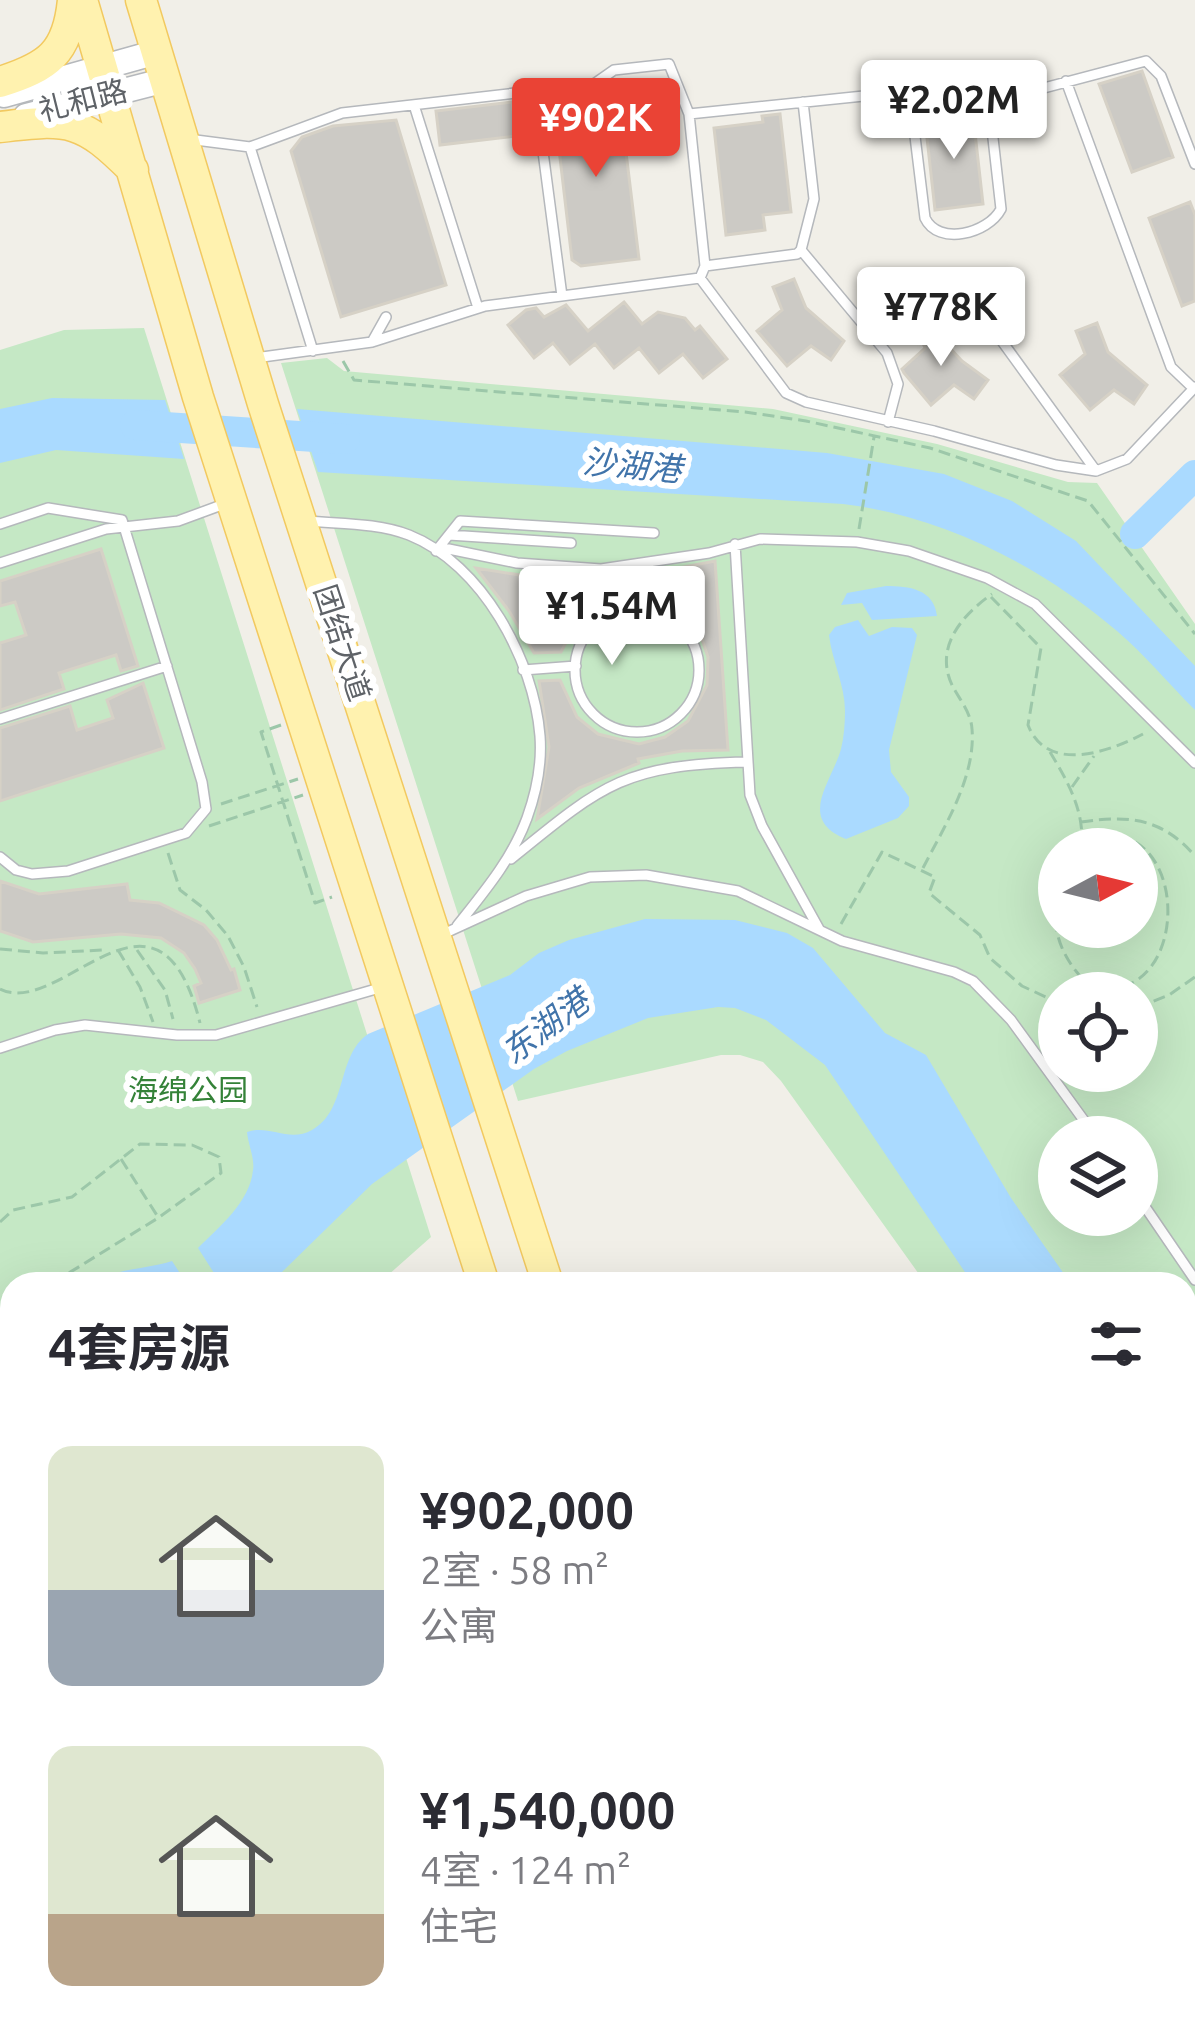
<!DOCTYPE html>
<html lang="zh">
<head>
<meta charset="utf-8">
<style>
	body { margin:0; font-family:Ubuntu,"Noto Sans SC",sans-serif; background:#f2f2f3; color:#2b2b33; height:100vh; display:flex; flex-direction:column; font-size:45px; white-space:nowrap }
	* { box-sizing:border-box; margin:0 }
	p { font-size:39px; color:#7c7c81 }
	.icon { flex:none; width:66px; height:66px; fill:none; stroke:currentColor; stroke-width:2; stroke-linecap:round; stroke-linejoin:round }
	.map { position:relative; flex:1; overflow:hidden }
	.details { position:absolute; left:0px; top:1272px; width:1197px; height:768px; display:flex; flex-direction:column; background:#fff; border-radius:36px 36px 0 0; box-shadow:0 12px 48px #0002 }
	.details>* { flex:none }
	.needle { width:78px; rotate:83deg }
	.tools { position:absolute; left:1038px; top:828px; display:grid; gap:24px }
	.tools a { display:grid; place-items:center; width:120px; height:120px; border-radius:50%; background:#fff; box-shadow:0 12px 48px #0002; font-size:60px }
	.price { position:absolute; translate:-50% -102px; padding:0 27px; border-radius:12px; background:#fff; color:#222; font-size:39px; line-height:78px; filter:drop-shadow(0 3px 6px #0008) }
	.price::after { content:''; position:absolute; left:50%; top:72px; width:36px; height:27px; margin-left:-18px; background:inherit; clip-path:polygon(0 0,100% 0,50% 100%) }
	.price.selected { background:#ea4335; color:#fff }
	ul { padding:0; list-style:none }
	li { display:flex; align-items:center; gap:36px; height:300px; padding:0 48px }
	li span { display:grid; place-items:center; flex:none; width:336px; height:240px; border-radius:24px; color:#555 }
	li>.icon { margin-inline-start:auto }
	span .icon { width:144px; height:144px; fill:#fffc; stroke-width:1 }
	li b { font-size:51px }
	h2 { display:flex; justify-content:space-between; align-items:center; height:144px; padding:0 48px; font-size:51px }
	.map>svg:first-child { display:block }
	.green { fill:#c5e8c5; fill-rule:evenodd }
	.water { fill:#aadaff }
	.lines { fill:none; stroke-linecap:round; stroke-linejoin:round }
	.river { stroke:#aadaff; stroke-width:30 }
	.building { fill:#cccac5; stroke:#d6d1c6; stroke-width:3 }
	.service-casing { stroke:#b5b8bc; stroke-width:12 }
	.minor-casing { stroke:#b5b8bc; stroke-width:21 }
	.tertiary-casing { stroke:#b5b8bc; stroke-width:27 }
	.primary-casing { stroke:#f2c960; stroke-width:33 }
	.path { stroke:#9cc7a9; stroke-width:3; stroke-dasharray:12 6; stroke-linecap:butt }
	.service { stroke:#fff; stroke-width:9 }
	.minor { stroke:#fff; stroke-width:18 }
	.tertiary { stroke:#fff; stroke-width:24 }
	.primary { stroke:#fff2af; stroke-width:30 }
	.labels { text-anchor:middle; stroke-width:12; stroke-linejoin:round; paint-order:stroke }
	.street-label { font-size:30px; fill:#5f6368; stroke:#fff }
	.park-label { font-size:30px; fill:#348238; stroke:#fff }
	.water-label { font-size:33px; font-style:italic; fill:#4174aa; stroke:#fff }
</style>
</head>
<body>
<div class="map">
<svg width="1195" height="2040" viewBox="0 0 1195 2040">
	<rect width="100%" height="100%" fill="#f1efe8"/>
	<path class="green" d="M 144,328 L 431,1237 L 378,1284 L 12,1284 L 12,1551 L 0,1555 L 0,350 L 64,330 Z
		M 327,358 L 344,371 L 773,409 L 937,444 L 1068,482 L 1097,483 L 1195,624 L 1195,1700 L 1185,1682 L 1185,1284 L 926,1284 L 781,1081 L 763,1062 L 740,1055 L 721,1055 L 518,1101 L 281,363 ZM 1059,849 L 1137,849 L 1137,927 L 1059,927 ZM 1059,993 L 1137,993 L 1137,1071 L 1059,1071 ZM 1059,1137 L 1137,1137 L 1137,1215 L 1059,1215 Z"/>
	<path class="water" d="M 52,398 L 165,400 L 184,459 L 56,450 L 0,463 L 0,409 Z
		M 297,409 L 827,453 L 944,474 L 1012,501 L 1076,541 L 1195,666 L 1195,710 C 1169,684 1145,655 1117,631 C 1041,566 943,516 843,504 L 318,472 Z
		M 886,586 C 909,586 934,589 937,616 L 872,620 L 862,603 L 841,605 L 847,593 Z
		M 858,620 L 869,636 L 892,627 L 912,628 L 917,635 L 889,750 L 891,772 L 909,797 L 909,806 L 898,818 L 846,839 C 796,819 832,782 841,749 C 844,737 845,723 845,711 C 845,685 832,661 829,635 L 835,627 Z
		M 645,919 L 735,920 L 787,933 L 813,948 L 885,1033 L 926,1055 L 1011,1198 L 1071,1284 L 973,1284 L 825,1065 L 766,1020 L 735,1008 L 718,1007 L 648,1018 L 567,1051 L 534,1069 L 372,1184 L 282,1272 L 264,1284 L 221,1284 L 198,1248 C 219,1227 250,1202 253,1170 C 255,1159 248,1144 247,1132 C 269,1124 289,1143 312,1130 C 348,1110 336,1056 368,1034 L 510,975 L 539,953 L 569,940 Z
		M 172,1261 L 187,1284 L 89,1284 C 115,1268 144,1270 172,1261 Z
		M 12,1353 L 12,1472 L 0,1477 L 0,1374 Z
		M 1185,1453 L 1195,1468 L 1195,1611 L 1185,1596 Z"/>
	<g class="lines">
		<path class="river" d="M 135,425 L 345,439
			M 1135,534 L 1195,475"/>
	</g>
	<path class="building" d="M 1142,71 L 1173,157 L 1132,172 L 1099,84 Z
		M 600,91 L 602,105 L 620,103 L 639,259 L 581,266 L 572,260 L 553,98 Z
		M 512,102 L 516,136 L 440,145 L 436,111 Z
		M 780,114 L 791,212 L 763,215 L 765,230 L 726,235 L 714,128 L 763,122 L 762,116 Z
		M 973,115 L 983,204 L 935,210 L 925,120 Z
		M 396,120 L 446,285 L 341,317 L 291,151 L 302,137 L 333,126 Z
		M 1190,202 L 1195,215 L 1195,301 L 1182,306 L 1149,218 Z
		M 794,279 L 806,308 L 844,341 L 831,360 L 811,346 L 787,366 L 757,331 L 782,310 L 773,287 Z
		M 624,302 L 642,324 L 658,312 L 685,318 L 695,330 L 700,326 L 727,359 L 703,378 L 683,354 L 659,373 L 639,348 L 614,368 L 595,344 L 570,364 L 553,343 L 534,358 L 508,325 L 526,310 L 536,308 L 544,317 L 566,305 L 588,331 Z
		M 1097,323 L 1108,352 L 1147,385 L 1134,404 L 1114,390 L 1090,410 L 1060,375 L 1085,354 L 1076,331 Z
		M 941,326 L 949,347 L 962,361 L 988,380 L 974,399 L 954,385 L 931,405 L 904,373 L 902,369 L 925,348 L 919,334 Z
		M 101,549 L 138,666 L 121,671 L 116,655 L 59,673 L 64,689 L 0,710 L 0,643 L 26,635 L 15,602 L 0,606 L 0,581 Z
		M 715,561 L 728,750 L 682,751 L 638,759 L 639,763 L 579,788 L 537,819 L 549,747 L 539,681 L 560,680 L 577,717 L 598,734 L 639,744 L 665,737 L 688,721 L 707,685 L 708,657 L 699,631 L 681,610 L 657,596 L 630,593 L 603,600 L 580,616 L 561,652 L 534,653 L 509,611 L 476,568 L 526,576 L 601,578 L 637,576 Z
		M 143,683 L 164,748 L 0,801 L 0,728 L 70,706 L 77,730 L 113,718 L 107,700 Z
		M 0,881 L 39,894 L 127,884 L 130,900 L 159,903 L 204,925 L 217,940 L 231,970 L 234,969 L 240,990 L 199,1003 L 194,986 L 201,983 L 195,969 L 184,953 L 161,938 L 121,934 L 33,942 L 0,931 Z"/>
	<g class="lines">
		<defs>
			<path id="service" d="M 1066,81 L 1171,367 L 1194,389
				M 535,91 L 562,296
				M 414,105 L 478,308
				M 912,112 L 925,218 C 938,246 988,234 1001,209 L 989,103
				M 689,114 L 883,94 L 910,112 L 976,106 L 1146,61 L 1161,76 L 1195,164
				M 188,139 L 250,147 L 342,113 L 594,84 L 614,70 L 669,64 L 689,114 L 705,266 L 700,278
				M 250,147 L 313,351
				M 801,250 L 887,353 L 898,384 L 888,422
				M 705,266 L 797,254 L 801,250 L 814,199 L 803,102
				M 876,340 L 975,304 L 1096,471
				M 372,342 L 386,317
				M 255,358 L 372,342 L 485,306 L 700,278 L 786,393 L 806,402 L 934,431 L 1056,465 L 1096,471 L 1127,459 L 1195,387
				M 308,521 C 341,524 378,523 409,535 C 482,564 534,660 540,736 C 542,763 536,793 527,818 C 512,859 484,892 457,926
				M 0,524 L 48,508 L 122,520 L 202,782 L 206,809 L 186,833 L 68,871 L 32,874 L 16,870 L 0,857
				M 449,535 L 571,543
				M 735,544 L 750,795 L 762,826 L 819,929
				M 439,547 L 517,563 L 601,569 L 709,553 L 760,539 L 857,542 L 909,551 L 987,578 L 1035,604 L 1195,763
				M 436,551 L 460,521 L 654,533
				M 0,563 L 106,529 L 178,521 L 227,503
				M575 670a62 62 0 1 1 124 0a62 62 0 1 1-124 0Z
				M 523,670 L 576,666
				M 0,719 L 167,666
				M 511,859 C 603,784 624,765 747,762
				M 441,935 L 526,896 L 590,877 L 646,875 L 738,891 L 842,941 L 954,972 L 973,981 L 1011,1020 L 1096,1137
				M 0,1048 L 55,1030 L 85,1025 L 177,1035 L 216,1035 L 383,987
				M 1137,1195 L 1195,1280
				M 0,1584 L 12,1581"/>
			<path id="minor" d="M 0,1935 L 12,1942
				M 169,2028 L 191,2040"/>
			<path id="tertiary" d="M 4,95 L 157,52
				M 26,116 L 166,80"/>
			<path id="primary" d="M 82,0 L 198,397 L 484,1284
				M 141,0 L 263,404 L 548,1284
				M 0,82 C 48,67 68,53 73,0
				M 0,127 C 70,118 83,120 133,170
				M 722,2028 L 726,2040
				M 784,2028 L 788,2040"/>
		</defs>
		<use href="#service" class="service-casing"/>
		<use href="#minor" class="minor-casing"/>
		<use href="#tertiary" class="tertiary-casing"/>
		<use href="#primary" class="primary-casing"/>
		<path class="path" d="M 343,361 L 354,380 L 745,412 L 806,421 L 930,448 L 1088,501 L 1195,634
			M 859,529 L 874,437
			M 991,597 L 1041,648 L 1028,725 C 1047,774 1109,752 1143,734
			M 281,725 L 261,732 L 315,903 L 332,897
			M 1050,752 C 1068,782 1086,813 1081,849
			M 1072,787 L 1094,756
			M 221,804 L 298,779
			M 1081,822 C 1129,815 1162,818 1195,856
			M 209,826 L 303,795
			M 1083,839 C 1195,803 1195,1012 1090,987
			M 168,853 L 180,890 L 206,910 L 228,936 L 244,967 L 257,1007
			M 923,868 C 944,827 976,777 972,729 C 971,713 960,700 953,687 C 933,648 962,615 992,594
			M 1059,902 C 1047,936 1072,973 1098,993
			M 841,924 L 882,852 L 935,877 L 929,893 L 980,935 L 990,958 L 1022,986 L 1059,1003
			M 0,949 L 43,953 L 104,950
			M 118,950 L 140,987 L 153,1022
			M 137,950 L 165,990 L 173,1019
			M 0,989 C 61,1020 158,855 200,1023
			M 1137,1008 L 1169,995 L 1195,977
			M 121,1159 L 158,1217
			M 0,1222 L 13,1210 L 72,1197 L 140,1144 L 192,1145 L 219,1157 L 221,1173 L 158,1218 L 51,1284
			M 0,1338 L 12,1325"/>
		<use href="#service" class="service"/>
		<use href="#minor" class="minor"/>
		<use href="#tertiary" class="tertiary"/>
		<use href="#primary" class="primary"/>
	</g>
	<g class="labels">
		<g class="street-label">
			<text transform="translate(83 101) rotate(-14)" y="10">礼和路</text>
			<text transform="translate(342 643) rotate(72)" y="10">团结大道</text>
		</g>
		<g class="park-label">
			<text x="188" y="1101">海绵公园</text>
		</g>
		<g class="water-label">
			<text transform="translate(632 465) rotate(5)" y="12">沙湖港</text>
			<text transform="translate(545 1026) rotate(-37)" y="12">东湖港</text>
		</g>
	</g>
</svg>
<div class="tools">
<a><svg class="needle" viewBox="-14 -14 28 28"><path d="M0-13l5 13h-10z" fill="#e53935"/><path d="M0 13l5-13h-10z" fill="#7c7c81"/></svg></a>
<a><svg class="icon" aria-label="locate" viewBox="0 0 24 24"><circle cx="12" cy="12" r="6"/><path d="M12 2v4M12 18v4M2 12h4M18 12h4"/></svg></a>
<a><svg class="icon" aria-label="layers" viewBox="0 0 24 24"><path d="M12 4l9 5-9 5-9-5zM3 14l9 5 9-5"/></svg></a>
</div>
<b class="price" style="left:954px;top:162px">¥2.02M</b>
<b class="price selected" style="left:596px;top:180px">¥902K</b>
<b class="price" style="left:941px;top:369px">¥778K</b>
<b class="price" style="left:612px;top:668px">¥1.54M</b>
<section class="details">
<h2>4套房源<svg class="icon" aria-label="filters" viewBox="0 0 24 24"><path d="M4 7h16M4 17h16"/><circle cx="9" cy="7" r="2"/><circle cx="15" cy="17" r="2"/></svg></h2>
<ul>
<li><span style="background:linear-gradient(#dfe7d0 60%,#9aa5b1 0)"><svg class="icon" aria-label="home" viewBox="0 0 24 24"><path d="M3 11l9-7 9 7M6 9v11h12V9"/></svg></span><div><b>¥902,000</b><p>2室 · 58 m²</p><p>公寓</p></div></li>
<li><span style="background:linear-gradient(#dfe7d0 70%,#b9a48a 0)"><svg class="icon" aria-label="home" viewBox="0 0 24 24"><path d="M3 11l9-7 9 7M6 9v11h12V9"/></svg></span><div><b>¥1,540,000</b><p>4室 · 124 m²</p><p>住宅</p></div></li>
</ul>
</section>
</div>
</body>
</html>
